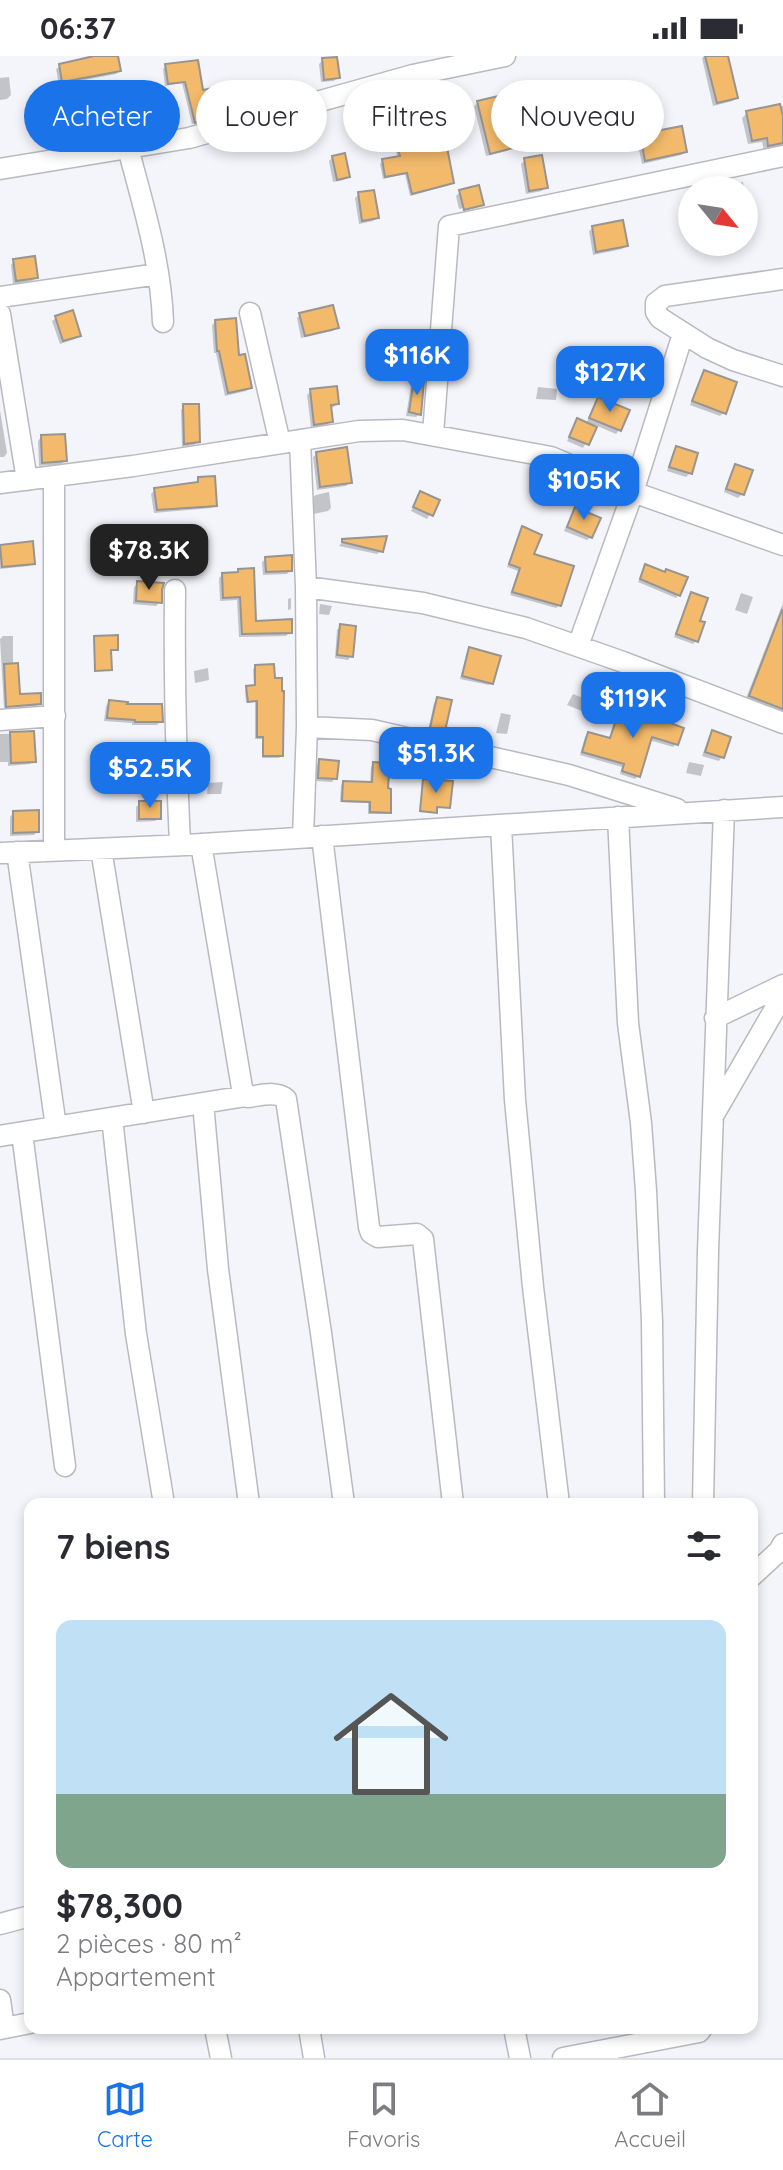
<!DOCTYPE html>
<html lang="fr">
<head>
<meta charset="utf-8">
<style>
	body { margin:0; font-family:Quicksand,sans-serif; background:#f2f2f3; color:#2b2b33; height:100vh; display:flex; flex-direction:column; font-size:30px; white-space:nowrap }
	* { box-sizing:border-box; margin:0 }
	p { font-size:26px; color:#7c7c81 }
	.icon { flex:none; width:44px; height:44px; fill:none; stroke:currentColor; stroke-width:2; stroke-linecap:round; stroke-linejoin:round }
	.map { position:relative; flex:1; overflow:hidden }
	.drawer { position:absolute; left:24px; top:1442px; width:734px; height:536px; display:flex; flex-direction:column; background:#fff; border-radius:16px; box-shadow:0 4px 12px #0003 }
	.drawer>* { flex:none }
	.guide { position:absolute; left:24px; top:24px; width:736px; height:72px; display:flex; gap:16px }
	.needle { width:52px; rotate:120deg }
	.fabs { position:absolute; left:678px; top:120px; display:grid; gap:16px }
	.fabs a { display:grid; place-items:center; width:80px; height:80px; border-radius:50%; background:#fff; box-shadow:0 4px 12px #0003; font-size:40px }
	.price { position:absolute; translate:-50% -68px; padding:0 18px; border-radius:16px; background:#1a73e8; color:#fff; font-size:26px; line-height:52px; filter:drop-shadow(0 2px 4px #0008) }
	.price::after { content:''; position:absolute; left:50%; top:48px; width:24px; height:18px; margin-left:-12px; background:inherit; clip-path:polygon(0 0,100% 0,50% 100%) }
	.price.current { background:#222; color:#fff }
	ul { padding:0; list-style:none }
	li { display:grid; align-content:center; gap:16px; height:424px; padding:0 32px }
	li+li { border-top:2px solid #e1e1e2 }
	li span { display:grid; place-items:center; height:248px; border-radius:16px; color:#555 }
	li>.icon { margin-inline-start:auto }
	span .icon { width:144px; height:144px; fill:#fffc; stroke-width:1 }
	li b { font-size:34px }
	h2 { display:flex; justify-content:space-between; align-items:center; height:96px; padding:0 32px; font-size:34px }
	.tag { padding:0 28px; border-radius:36px; background:#fff; box-shadow:0 4px 12px #0003; font-size:28px; line-height:72px }
	.tag.current { background:#1a73e8; color:#fff }
	.status { display:flex; justify-content:space-between; align-items:center; height:56px; padding:0 40px; background:#fff; direction:ltr }
	.status svg { height:22px; fill:currentColor }
	.tab-bar { display:flex; justify-content:space-around; align-items:center; height:112px; border-top:2px solid #e1e1e2; background:#fff; font-size:22px; color:#7c7c81 }
	.tab-bar a { display:grid; justify-items:center; gap:4px }
	.tab-bar .current { color:#1a73e8 }
	.map>svg:first-child { display:block }
	.shadow { fill:#0003 }
	.building { fill:#f3ba6b; stroke:#989490; stroke-width:2 }
	.lines { fill:none; stroke-linecap:round; stroke-linejoin:round }
	.minor-casing { stroke:#b9bac0; stroke-width:23 }
	.minor { stroke:#fff; stroke-width:20 }
</style>
</head>
<body>
<div class="status"><b>06:37</b><svg viewBox="0 0 49 12"><path d="M0 12V9h3v3zM5 12V6h3v6zM10 12V3h3v9zM15 12V0h3v12zM26 1h20v11H26zM47 4h2v5h-2z"/></svg></div>
<div class="map">
<svg width="783" height="2002" viewBox="0 0 783 2002">
	<rect width="100%" height="100%" fill="#f4f5fb"/>
	<path class="shadow" d="M 98,0 L 116,0 L 119,15 L 116,18 L 59,29 L 56,13 L 60,10 Z
		M 704,0 L 726,0 L 736,41 L 733,45 L 713,50 L 702,2 Z
		M 323,4 L 338,21 L 334,25 L 321,26 L 319,8 Z
		M 166,10 L 201,36 L 240,49 L 237,52 L 220,55 L 221,58 L 218,61 L 192,68 L 182,27 L 165,30 L 163,13 Z
		M 9,21 L 11,39 L 7,43 L 0,44 L 0,22 Z
		M 478,47 L 511,49 L 502,54 L 511,92 L 507,95 L 486,100 L 474,50 Z
		M 783,50 L 783,89 L 780,92 L 764,94 L 762,86 L 748,88 L 742,62 L 747,57 Z
		M 393,79 L 420,85 L 452,127 L 450,129 L 410,140 L 405,118 L 383,123 L 380,108 L 383,105 L 398,102 L 391,82 Z
		M 641,80 L 685,96 L 681,99 L 642,108 L 637,84 Z
		M 333,101 L 347,120 L 344,124 L 333,126 L 329,105 Z
		M 525,104 L 545,131 L 542,135 L 526,138 L 521,108 Z
		M 743,126 L 751,163 L 744,169 L 744,134 L 710,134 Z
		M 460,136 L 480,148 L 459,153 L 456,140 Z
		M 359,138 L 377,162 L 373,165 L 359,168 L 355,142 Z
		M 593,172 L 626,190 L 622,193 L 593,199 L 589,175 Z
		M 14,205 L 35,222 L 32,225 L 13,228 L 11,209 Z
		M 300,259 L 336,271 L 333,275 L 301,282 L 297,262 Z
		M 56,262 L 79,279 L 75,283 L 60,288 L 52,265 Z
		M 216,266 L 237,301 L 250,332 L 246,335 L 225,340 L 216,297 L 214,297 L 212,269 Z
		M 704,316 L 724,356 L 720,360 L 690,349 L 701,320 Z
		M 415,326 L 420,358 L 416,361 L 406,360 L 411,329 Z
		M 538,331 L 557,333 L 556,344 L 536,343 Z
		M 311,335 L 337,347 L 334,351 L 329,352 L 331,365 L 327,369 L 311,371 L 307,339 Z
		M 598,343 L 619,374 L 616,378 L 595,369 L 583,392 L 567,385 L 578,364 L 586,368 L 595,347 Z
		M 184,350 L 198,386 L 194,389 L 182,391 L 181,354 Z
		M 0,354 L 7,397 L 4,401 L 0,401 Z
		M 41,381 L 65,405 L 61,408 L 39,410 L 38,385 Z
		M 677,392 L 690,417 L 686,421 L 667,415 L 673,396 Z
		M 317,398 L 350,426 L 346,430 L 317,434 L 313,401 Z
		M 736,410 L 742,438 L 738,442 L 724,436 L 732,414 Z
		M 198,423 L 215,449 L 211,452 L 154,457 L 151,438 L 155,434 L 195,427 Z
		M 329,436 L 331,452 L 328,455 L 313,458 L 312,442 L 316,439 Z
		M 420,438 L 437,445 L 427,463 L 411,455 Z
		M 576,454 L 591,481 L 587,484 L 564,475 L 572,457 Z
		M 522,473 L 531,499 L 560,549 L 556,552 L 510,539 L 518,515 L 507,511 L 519,476 Z
		M 343,485 L 381,495 L 377,498 L 339,490 Z
		M 31,487 L 33,507 L 29,510 L 0,513 L 0,491 Z
		M 266,503 L 290,514 L 287,518 L 263,519 L 262,506 Z
		M 646,511 L 678,539 L 676,542 L 638,526 Z
		M 239,515 L 254,567 L 290,576 L 286,580 L 239,581 L 237,544 L 220,545 L 219,522 L 222,519 L 236,518 Z
		M 138,527 L 160,546 L 156,550 L 133,548 L 134,531 Z
		M 741,537 L 753,541 L 747,558 L 735,554 Z
		M 692,538 L 698,566 L 696,585 L 693,588 L 674,581 L 689,541 Z
		M 291,542 L 291,553 L 288,554 L 288,543 Z
		M 783,547 L 783,661 L 745,645 Z
		M 320,548 L 332,550 L 329,559 L 319,558 Z
		M 341,570 L 351,600 L 348,604 L 335,602 L 337,574 Z
		M 3,580 L 13,580 L 13,609 L 18,640 L 39,647 L 37,650 L 4,652 L 0,583 Z
		M 470,594 L 491,626 L 489,629 L 460,623 L 467,596 Z
		M 256,611 L 281,700 L 279,702 L 262,702 L 262,683 L 255,683 L 255,646 L 246,647 L 245,634 L 254,631 L 253,613 Z
		M 208,612 L 209,624 L 195,627 L 194,615 Z
		M 573,638 L 588,644 L 582,655 L 567,649 Z
		M 438,643 L 443,674 L 440,678 L 428,675 L 434,647 Z
		M 109,646 L 161,665 L 157,669 L 132,669 L 132,667 L 104,665 L 106,650 Z
		M 652,653 L 676,688 L 673,691 L 649,684 L 638,720 L 635,723 L 620,718 L 622,711 L 580,699 L 585,681 L 589,678 L 609,684 L 616,664 L 619,660 L 644,669 Z
		M 501,657 L 511,659 L 507,678 L 496,677 Z
		M 712,676 L 722,701 L 719,705 L 702,700 L 709,680 Z
		M 33,677 L 34,705 L 30,708 L 8,710 L 8,706 L 0,706 L 0,678 Z
		M 158,697 L 162,697 L 161,710 L 156,710 Z
		M 320,705 L 335,722 L 332,726 L 315,725 L 316,709 Z
		M 689,706 L 704,709 L 701,720 L 686,717 Z
		M 374,708 L 386,734 L 389,756 L 386,758 L 368,758 L 368,747 L 340,746 L 341,729 L 343,727 L 370,728 L 371,711 Z
		M 223,726 L 221,738 L 207,738 L 208,727 Z
		M 140,747 L 159,762 L 155,765 L 136,766 L 136,751 Z
		M 13,757 L 37,775 L 34,779 L 10,780 L 10,761 Z"/>
	<path class="building" d="M 94,0 L 118,0 L 121,15 L 62,26 L 59,8 Z
		M 705,0 L 728,0 L 738,42 L 717,47 Z
		M 337,1 L 340,22 L 324,24 L 322,2 Z
		M 198,4 L 203,34 L 238,27 L 242,49 L 222,54 L 223,59 L 195,67 L 185,26 L 168,28 L 165,8 Z
		M 511,37 L 513,49 L 504,52 L 513,92 L 490,98 L 477,45 Z
		M 780,48 L 783,60 L 783,87 L 768,90 L 767,82 L 752,85 L 746,55 Z
		M 416,69 L 421,83 L 444,76 L 454,127 L 412,138 L 407,117 L 385,121 L 382,103 L 400,100 L 392,77 Z
		M 682,70 L 687,96 L 645,105 L 640,78 Z
		M 345,97 L 350,121 L 337,124 L 332,100 Z
		M 542,99 L 548,132 L 529,135 L 524,102 Z
		M 479,129 L 484,149 L 464,154 L 459,134 Z
		M 374,134 L 379,162 L 362,165 L 358,136 Z
		M 623,164 L 628,190 L 596,196 L 592,170 Z
		M 35,200 L 38,222 L 16,225 L 13,203 Z
		M 333,249 L 339,272 L 305,280 L 299,257 Z
		M 73,254 L 81,280 L 63,285 L 55,260 Z
		M 236,262 L 239,299 L 245,298 L 252,332 L 228,337 L 219,295 L 217,295 L 215,264 Z
		M 704,314 L 737,326 L 726,358 L 692,345 Z
		M 414,323 L 424,325 L 421,359 L 409,356 Z
		M 337,330 L 339,348 L 331,349 L 333,366 L 314,369 L 310,333 Z
		M 598,341 L 630,354 L 621,375 L 589,362 Z
		M 183,348 L 199,348 L 200,386 L 184,388 Z
		M 577,362 L 597,371 L 589,389 L 569,381 Z
		M 65,378 L 67,405 L 42,407 L 41,379 Z
		M 676,390 L 698,397 L 692,418 L 669,411 Z
		M 347,391 L 352,427 L 320,431 L 316,396 Z
		M 735,408 L 753,414 L 744,439 L 726,433 Z
		M 215,420 L 217,450 L 157,454 L 154,432 L 198,426 L 198,421 Z
		M 420,435 L 440,444 L 433,460 L 413,451 Z
		M 575,451 L 601,462 L 592,482 L 567,471 Z
		M 522,470 L 542,479 L 534,498 L 574,510 L 561,550 L 512,536 L 520,512 L 509,508 Z
		M 387,480 L 383,496 L 342,486 L 342,483 Z
		M 33,485 L 35,508 L 2,511 L 0,489 Z
		M 292,499 L 292,515 L 266,516 L 265,501 Z
		M 645,508 L 665,516 L 666,513 L 688,521 L 680,540 L 640,523 Z
		M 254,512 L 256,565 L 292,563 L 292,577 L 242,578 L 240,541 L 223,542 L 222,517 L 238,516 L 238,513 Z
		M 137,525 L 164,527 L 162,534 L 162,547 L 136,545 Z
		M 691,536 L 708,542 L 700,565 L 705,566 L 698,586 L 676,578 Z
		M 782,554 L 783,555 L 783,653 L 749,640 Z
		M 340,568 L 356,570 L 353,601 L 337,599 Z
		M 118,579 L 118,594 L 111,594 L 112,614 L 95,615 L 94,580 Z
		M 469,591 L 501,600 L 493,628 L 462,620 Z
		M 18,607 L 20,638 L 41,637 L 41,648 L 6,651 L 4,608 Z
		M 274,608 L 275,622 L 282,622 L 282,635 L 284,635 L 283,700 L 263,700 L 263,681 L 257,681 L 257,645 L 248,646 L 246,630 L 255,629 L 255,609 Z
		M 437,641 L 452,644 L 445,675 L 430,672 Z
		M 109,644 L 128,646 L 127,648 L 162,648 L 163,666 L 135,666 L 135,664 L 107,662 Z
		M 652,651 L 668,657 L 665,665 L 684,672 L 678,689 L 652,681 L 640,721 L 622,715 L 624,708 L 582,696 L 588,676 L 610,682 L 618,658 L 645,667 Z
		M 712,674 L 731,681 L 724,702 L 705,696 Z
		M 34,675 L 36,706 L 11,707 L 10,676 Z
		M 319,703 L 339,705 L 337,723 L 318,722 Z
		M 373,706 L 390,707 L 388,732 L 391,733 L 391,757 L 370,756 L 370,746 L 342,745 L 343,725 L 372,726 Z
		M 423,723 L 453,725 L 450,752 L 437,751 L 437,757 L 420,755 Z
		M 139,745 L 161,745 L 161,763 L 139,763 Z
		M 39,754 L 39,776 L 13,777 L 13,755 Z"/>
	<g class="lines">
		<defs>
			<path id="minor" d="M 128,92 C 143,149 161,206 163,266
				M 0,113 L 189,82 L 413,19 L 505,0
				M 783,223 L 665,240 L 656,247 L 656,256 L 660,262 L 707,292 L 733,304 L 783,320
				M 0,241 L 158,218
				M 250,257 L 280,387
				M 0,258 L 27,424
				M 433,378 L 449,170 L 783,100
				M 300,384 L 306,531 L 307,671 L 303,781
				M 0,427 L 133,410 L 359,375 L 403,374 L 551,401 L 633,436 L 783,489
				M 306,531 L 423,547 L 526,572 L 623,606 L 783,667
				M 175,534 C 174,619 176,703 180,788
				M 578,590 L 633,436 L 683,278
				M 0,664 L 55,660
				M 307,671 L 372,674 L 569,719 L 677,753
				M 618,761 L 628,967 L 641,1067 L 646,1135 L 652,1265 L 654,1448
				M 501,769 L 515,1044 L 533,1231 L 559,1448
				M 322,780 L 369,1171 L 371,1177 L 378,1181 L 417,1178 L 423,1183 L 453,1448
				M 201,788 L 242,1032 L 247,1041 C 259,1040 277,1034 286,1043 L 321,1277 L 344,1448
				M 101,793 L 144,1057
				M 54,794 L 54,420
				M 17,796 L 56,1071
				M 0,797 L 186,789 L 783,751
				M 715,962 L 783,929
				M 203,1047 L 218,1213 L 249,1448
				M 713,1060 L 783,939
				M 112,1062 L 136,1278 L 164,1448
				M 22,1077 L 65,1410
				M 0,1080 L 246,1040
				M 703,1448 L 708,1195 L 724,754
				M 752,1520 L 779,1495 L 783,1488
				M 0,1868 L 30,1860
				M 0,1944 L 4,1972
				M 215,1972 L 221,2002
				M 309,1972 L 314,2002
				M 514,1972 L 520,2002
				M 0,1973 L 30,1967
				M 563,2002 L 699,1976 L 702,1972"/>
		</defs>
		<use href="#minor" class="minor-casing"/>
		<use href="#minor" class="minor"/>
	</g>
</svg>
<div class="fabs">
<a><svg class="needle" viewBox="-14 -14 28 28"><path d="M0-13l5 13h-10z" fill="#e53935"/><path d="M0 13l5-13h-10z" fill="#7c7c81"/></svg></a>
</div>
<b class="price" style="left:417px;top:341px">$116K</b>
<b class="price" style="left:610px;top:358px">$127K</b>
<b class="price" style="left:584px;top:466px">$105K</b>
<b class="price current" style="left:149px;top:536px">$78.3K</b>
<b class="price" style="left:633px;top:684px">$119K</b>
<b class="price" style="left:436px;top:739px">$51.3K</b>
<b class="price" style="left:150px;top:754px">$52.5K</b>
<div class="guide">
<a class="tag current">Acheter</a>
<a class="tag">Louer</a>
<a class="tag">Filtres</a>
<a class="tag">Nouveau</a>
</div>
<section class="drawer">
<h2>7 biens<svg class="icon" aria-label="filters" viewBox="0 0 24 24"><path d="M4 7h16M4 17h16"/><circle cx="9" cy="7" r="2"/><circle cx="15" cy="17" r="2"/></svg></h2>
<ul>
<li><span style="background:linear-gradient(#bfe0f5 70%,#7fa58c 0)"><svg class="icon" aria-label="home" viewBox="0 0 24 24"><path d="M3 11l9-7 9 7M6 9v11h12V9"/></svg></span><div><b>$78,300</b><p>2 pièces · 80 m²</p><p>Appartement</p></div></li>
</ul>
</section>
</div>
<nav class="tab-bar">
<a class="current"><svg class="icon" aria-label="map" viewBox="0 0 24 24"><path d="M3 6l6-2 6 2 6-2v14l-6 2-6-2-6 2zM9 4v14M15 6v14"/></svg>Carte</a>
<a><svg class="icon" aria-label="saved" viewBox="0 0 24 24"><path d="M7 4h10v16l-5-4-5 4z"/></svg>Favoris</a>
<a><svg class="icon" aria-label="home" viewBox="0 0 24 24"><path d="M3 11l9-7 9 7M6 9v11h12V9"/></svg>Accueil</a>
</nav>
</body>
</html>
